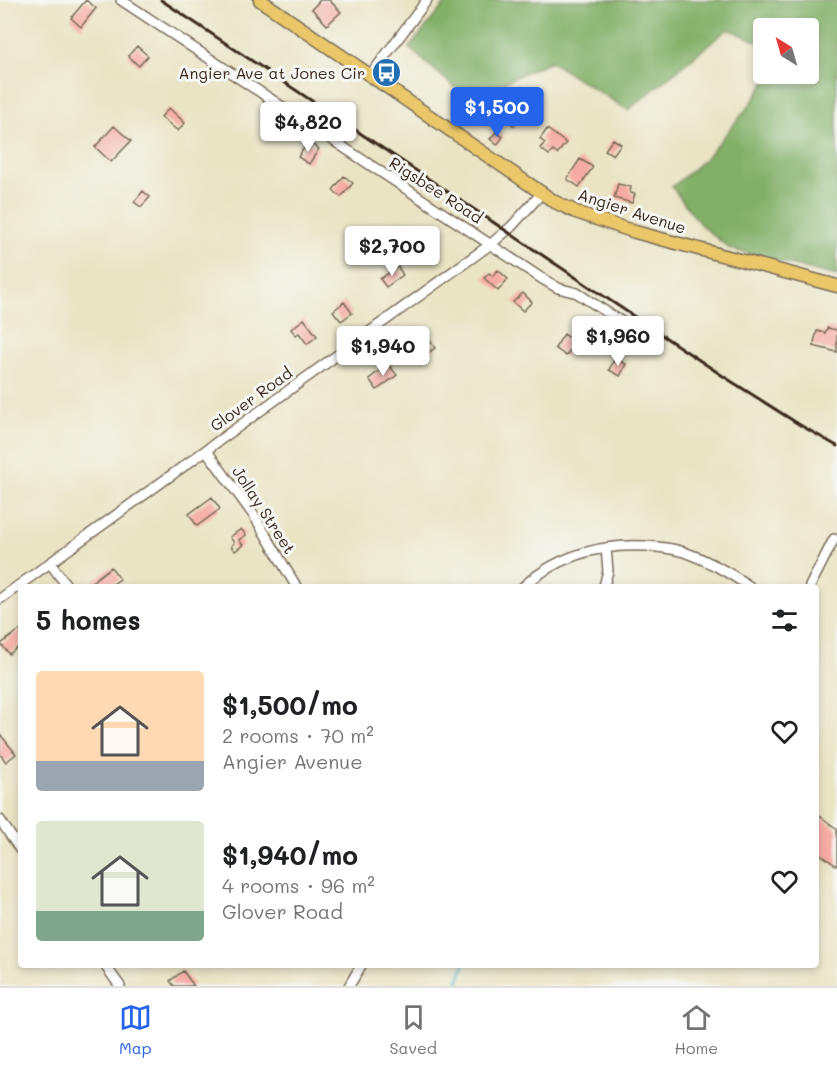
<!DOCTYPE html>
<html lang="en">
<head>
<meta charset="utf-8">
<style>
	body { margin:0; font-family:Mali,sans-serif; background:#f6f6f6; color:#202124; height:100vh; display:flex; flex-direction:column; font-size:22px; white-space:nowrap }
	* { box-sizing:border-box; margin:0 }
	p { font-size:20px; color:#757577 }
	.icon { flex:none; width:33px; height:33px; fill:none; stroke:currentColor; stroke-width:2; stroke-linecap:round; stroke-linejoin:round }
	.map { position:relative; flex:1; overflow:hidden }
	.side { position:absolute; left:18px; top:584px; width:801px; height:384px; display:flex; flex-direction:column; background:#fff; border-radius:6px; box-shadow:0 3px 9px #0003 }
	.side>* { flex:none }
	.needle { width:39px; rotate:323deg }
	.controls { position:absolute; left:753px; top:18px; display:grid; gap:12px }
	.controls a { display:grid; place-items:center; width:66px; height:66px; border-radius:6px; background:#fff; box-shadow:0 3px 9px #0003; font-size:30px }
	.price { position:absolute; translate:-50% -51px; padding:0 14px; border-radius:6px; background:#fff; color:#222; font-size:20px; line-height:39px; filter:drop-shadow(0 2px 3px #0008) }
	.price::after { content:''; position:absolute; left:50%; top:36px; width:18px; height:14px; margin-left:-9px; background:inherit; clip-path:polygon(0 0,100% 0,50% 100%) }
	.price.on { background:#2563eb; color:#fff }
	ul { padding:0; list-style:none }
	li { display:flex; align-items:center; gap:18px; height:150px; padding:0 18px }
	li span { display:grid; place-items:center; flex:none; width:168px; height:120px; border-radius:6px; color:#555 }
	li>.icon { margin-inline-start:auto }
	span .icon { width:72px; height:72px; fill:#fffc; stroke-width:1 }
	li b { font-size:26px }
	h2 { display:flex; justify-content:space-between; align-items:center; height:72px; padding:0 18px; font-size:26px }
	.tabs { display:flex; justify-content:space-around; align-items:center; height:84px; border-top:2px solid #e0e0e0; background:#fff; font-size:16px; color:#757577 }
	.tabs a { display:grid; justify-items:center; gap:3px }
	.tabs .on { color:#2563eb }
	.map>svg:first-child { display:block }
	.forest { fill:#83b069; stroke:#5f6d44; stroke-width:1.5 }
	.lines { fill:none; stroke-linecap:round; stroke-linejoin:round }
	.stream { stroke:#48b4c5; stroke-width:3 }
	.building { fill:#f5aba3 }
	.minor-casing { stroke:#786b58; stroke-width:12 }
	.major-casing { stroke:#786b58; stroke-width:15 }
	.minor { stroke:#fff; stroke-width:9 }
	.major { stroke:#eac769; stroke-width:12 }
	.rail { stroke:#3b2a1e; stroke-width:3 }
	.labels { text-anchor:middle; stroke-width:6; stroke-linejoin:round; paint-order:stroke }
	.poi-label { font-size:16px; fill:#3b2a1e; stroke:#f6f6f2; text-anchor:end }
	.street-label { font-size:16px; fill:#3b2a1e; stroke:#f6f6f2 }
</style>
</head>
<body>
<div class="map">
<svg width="837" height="986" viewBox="0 0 837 986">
	<rect width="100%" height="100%" fill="#f6f6f2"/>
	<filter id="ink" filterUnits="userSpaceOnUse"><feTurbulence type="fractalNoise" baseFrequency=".0167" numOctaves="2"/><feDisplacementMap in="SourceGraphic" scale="12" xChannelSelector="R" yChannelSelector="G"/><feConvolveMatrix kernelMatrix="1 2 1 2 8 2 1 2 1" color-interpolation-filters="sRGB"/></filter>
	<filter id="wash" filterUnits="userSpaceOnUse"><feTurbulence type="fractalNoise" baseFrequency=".008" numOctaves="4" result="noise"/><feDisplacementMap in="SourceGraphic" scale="24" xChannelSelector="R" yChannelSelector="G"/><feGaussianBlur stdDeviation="1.35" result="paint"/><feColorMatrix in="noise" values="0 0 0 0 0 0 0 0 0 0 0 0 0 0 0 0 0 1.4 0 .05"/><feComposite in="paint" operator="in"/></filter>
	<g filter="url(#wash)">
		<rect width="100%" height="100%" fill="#eae4c5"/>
		<path class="forest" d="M 448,0 L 837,0 L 837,276 L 730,249 L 700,224 L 672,187 L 705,159 L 750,105 L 771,74 L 808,74 L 808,28 L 764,28 L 763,44 L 728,29 L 628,110 L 550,61 L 492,88 L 460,92 L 409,48 Z"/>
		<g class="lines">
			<path class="stream" d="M 457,986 L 464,964"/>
		</g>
		<g id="blocks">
			<path class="building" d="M 86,0 L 96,8 L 81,27 L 71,18 Z
				M 320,0 L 329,0 L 341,12 L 327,25 L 312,9 Z
				M 137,46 L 148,56 L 139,66 L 128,56 Z
				M 518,101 L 528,110 L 514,126 L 504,117 L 506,114 L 502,111 L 508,104 L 512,108 Z
				M 169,108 L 185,123 L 178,131 L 161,117 Z
				M 114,126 L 131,141 L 111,162 L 95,147 Z
				M 547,129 L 566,143 L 557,154 L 553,151 L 549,155 L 540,148 L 545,143 L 540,139 Z
				M 496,132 L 503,137 L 497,145 L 490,139 Z
				M 613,139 L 621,144 L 613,155 L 605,150 Z
				M 308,142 L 319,149 L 309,164 L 298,157 Z
				M 580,159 L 593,167 L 579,187 L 567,179 Z
				M 344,176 L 353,183 L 341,197 L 333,190 Z
				M 618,184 L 631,187 L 630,193 L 635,194 L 632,203 L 614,198 Z
				M 143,191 L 150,197 L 141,207 L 134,202 Z
				M 398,267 L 403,275 L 386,287 L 380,279 Z
				M 498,270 L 508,279 L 498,291 L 484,278 L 489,273 L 493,276 Z
				M 523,293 L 532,302 L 523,311 L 513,302 Z
				M 344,302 L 352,313 L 341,321 L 333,311 Z
				M 304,319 L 317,336 L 307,344 L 299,333 L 296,335 L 291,329 Z
				M 827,328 L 837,330 L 837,352 L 813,346 L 817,331 L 825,333 Z
				M 564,334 L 575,342 L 566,356 L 555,348 Z
				M 427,337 L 435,348 L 422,357 L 414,346 Z
				M 615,358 L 626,364 L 620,376 L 609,370 Z
				M 388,364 L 397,375 L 377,390 L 369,379 Z
				M 212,497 L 220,509 L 197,526 L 189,514 Z
				M 241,529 L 246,535 L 239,540 L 243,545 L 235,551 L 231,546 L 234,543 L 230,537 Z
				M 111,567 L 120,579 L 110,586 L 91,586 L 89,584 Z
				M 21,629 L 21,645 L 9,654 L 1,644 Z
				M 0,734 L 16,754 L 6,762 L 0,754 Z
				M 816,813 L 837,829 L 837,866 L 816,851 Z
				M 183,971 L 194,986 L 174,986 L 170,981 Z"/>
		</g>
	</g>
	<g filter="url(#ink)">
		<use href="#blocks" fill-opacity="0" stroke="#786b58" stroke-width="1.5"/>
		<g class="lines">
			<defs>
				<path id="minor" d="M 121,0 L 541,278 L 558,288 L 577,293 L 647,338
					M 370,76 L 427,0
					M 206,450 L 255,517 L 296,586
					M 50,563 L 67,586
					M 524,586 C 561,553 608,542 657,547 C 666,548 675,549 684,552 C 707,560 730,573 749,586
					M 604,586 L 608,571 L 606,548
					M 810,586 L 834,539
					M 0,599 L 491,244 L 511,227 L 541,194
					M 0,820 L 21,851
					M 104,964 L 120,986
					M 349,986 L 362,964"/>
				<path id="major" d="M 260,0 L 555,202 L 576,212 L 635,232 L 837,286"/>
			</defs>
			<use href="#minor" class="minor-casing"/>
			<use href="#major" class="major-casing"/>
			<use href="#minor" class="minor"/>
			<use href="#major" class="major"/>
			<path class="rail" d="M 161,0 L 723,376 L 800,425 L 837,446"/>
		</g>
	</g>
	<defs>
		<symbol id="bus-disc" viewBox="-11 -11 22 22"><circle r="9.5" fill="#1f6fb2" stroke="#f6f6f2"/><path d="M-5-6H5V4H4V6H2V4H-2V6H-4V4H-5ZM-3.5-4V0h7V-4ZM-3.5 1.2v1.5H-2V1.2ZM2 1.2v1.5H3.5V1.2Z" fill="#fff"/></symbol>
	</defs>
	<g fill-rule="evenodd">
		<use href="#bus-disc" x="370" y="56" width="33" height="33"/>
	</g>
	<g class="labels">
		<g class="poi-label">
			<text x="365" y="79">Angier Ave at Jones Cir</text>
		</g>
		<g class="street-label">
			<text transform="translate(436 190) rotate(33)" y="6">Rigsbee Road</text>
			<text transform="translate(632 211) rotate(18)" y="6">Angier Avenue</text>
			<text transform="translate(251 399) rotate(-36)" y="6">Glover Road</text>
			<text transform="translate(264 510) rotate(57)" y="6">Jollay Street</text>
		</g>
	</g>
</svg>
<div class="controls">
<a><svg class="needle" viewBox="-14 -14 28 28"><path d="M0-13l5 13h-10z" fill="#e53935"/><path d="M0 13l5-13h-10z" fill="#757577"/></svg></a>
</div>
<b class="price on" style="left:497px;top:138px">$1,500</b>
<b class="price" style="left:308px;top:153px">$4,820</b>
<b class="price" style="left:392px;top:277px">$2,700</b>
<b class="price" style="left:618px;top:367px">$1,960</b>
<b class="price" style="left:383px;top:377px">$1,940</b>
<section class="side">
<h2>5 homes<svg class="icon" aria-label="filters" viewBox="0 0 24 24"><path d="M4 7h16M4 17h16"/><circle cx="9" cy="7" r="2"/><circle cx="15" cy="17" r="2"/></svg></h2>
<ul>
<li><span style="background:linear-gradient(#ffd9b3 75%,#9aa5b1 0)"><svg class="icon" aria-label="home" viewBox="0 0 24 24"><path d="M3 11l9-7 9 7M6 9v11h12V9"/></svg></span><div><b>$1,500/mo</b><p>2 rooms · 70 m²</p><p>Angier Avenue</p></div><svg class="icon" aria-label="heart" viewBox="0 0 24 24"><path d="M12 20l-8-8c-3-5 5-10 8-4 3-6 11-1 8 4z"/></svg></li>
<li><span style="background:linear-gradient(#dfe7d0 75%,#7fa58c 0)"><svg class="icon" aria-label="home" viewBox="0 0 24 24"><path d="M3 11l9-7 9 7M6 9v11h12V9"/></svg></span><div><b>$1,940/mo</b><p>4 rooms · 96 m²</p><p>Glover Road</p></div><svg class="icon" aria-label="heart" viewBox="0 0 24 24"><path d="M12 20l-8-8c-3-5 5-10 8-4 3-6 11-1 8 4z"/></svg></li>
</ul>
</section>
</div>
<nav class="tabs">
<a class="on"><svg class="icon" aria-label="map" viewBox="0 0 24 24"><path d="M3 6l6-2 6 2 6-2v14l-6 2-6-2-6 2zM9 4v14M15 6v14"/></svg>Map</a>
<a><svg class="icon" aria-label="saved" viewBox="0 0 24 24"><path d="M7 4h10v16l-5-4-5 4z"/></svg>Saved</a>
<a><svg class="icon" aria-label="home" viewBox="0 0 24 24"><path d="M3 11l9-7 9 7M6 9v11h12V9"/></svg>Home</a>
</nav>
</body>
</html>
